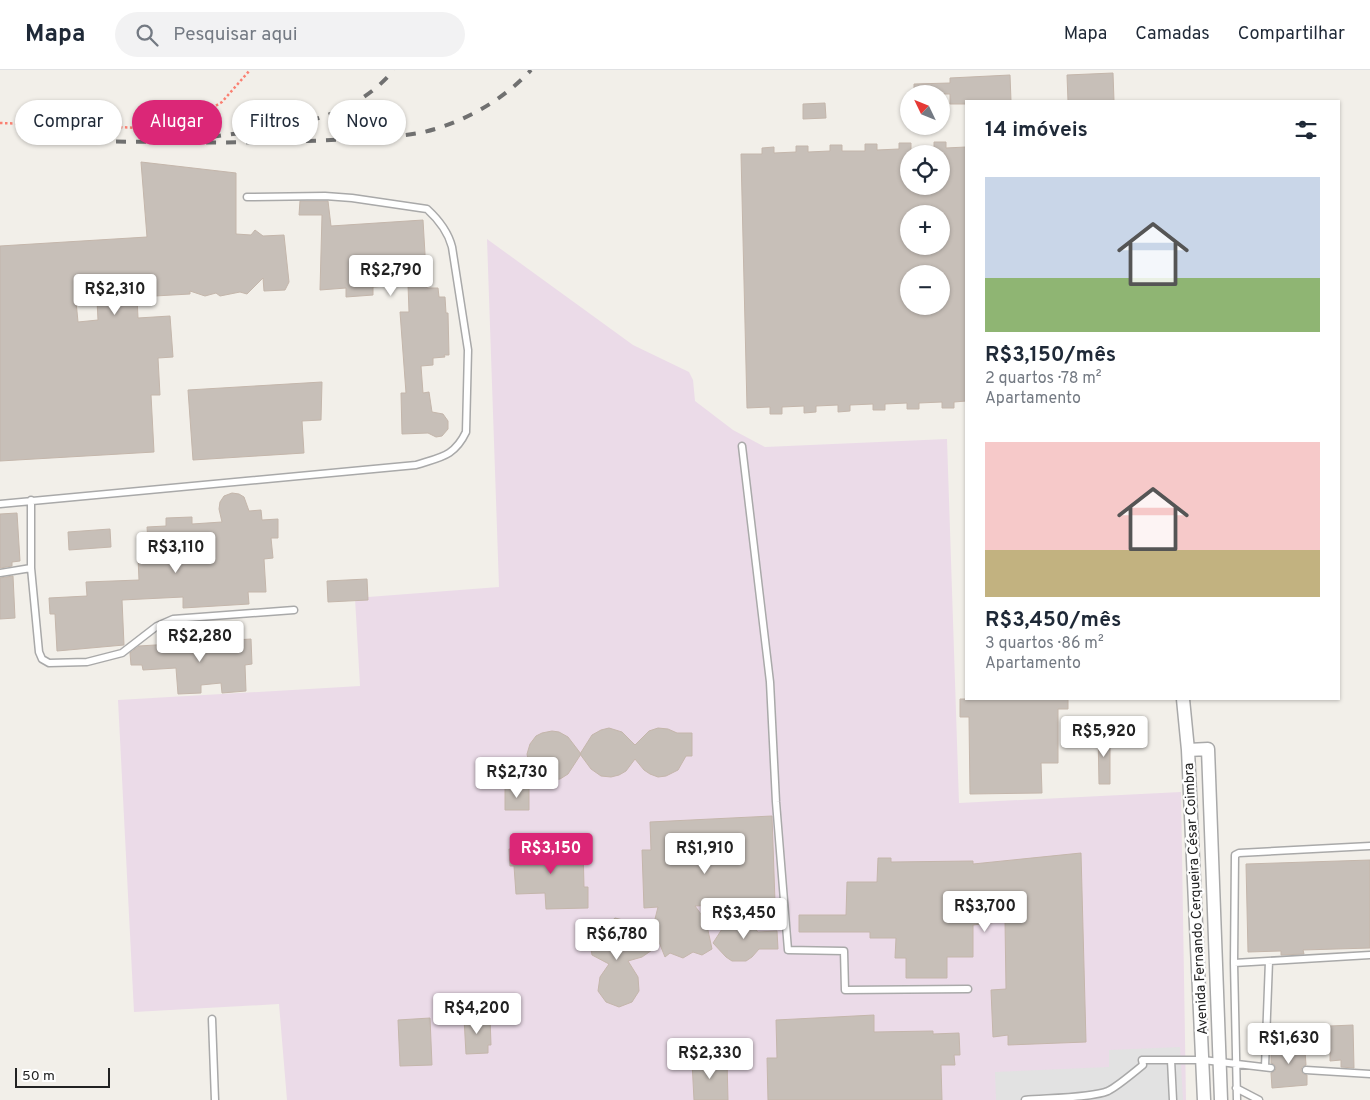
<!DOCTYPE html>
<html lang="pt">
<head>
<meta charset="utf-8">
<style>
	body { margin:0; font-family:Overpass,sans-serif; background:#f2f2f3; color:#1f2937; height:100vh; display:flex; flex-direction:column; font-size:19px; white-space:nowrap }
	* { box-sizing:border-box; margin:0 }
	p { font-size:16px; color:#747a83 }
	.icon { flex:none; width:28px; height:28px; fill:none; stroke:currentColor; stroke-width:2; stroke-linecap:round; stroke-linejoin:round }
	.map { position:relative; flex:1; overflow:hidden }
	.sheet { position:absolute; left:965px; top:30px; width:375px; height:600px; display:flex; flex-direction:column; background:#fff; border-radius:0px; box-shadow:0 1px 4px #0004 }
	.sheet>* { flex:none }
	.guide { position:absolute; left:15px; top:30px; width:475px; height:45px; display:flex; gap:10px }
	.needle { width:32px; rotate:313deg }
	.fabs { position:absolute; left:900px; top:15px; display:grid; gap:10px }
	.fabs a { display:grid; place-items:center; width:50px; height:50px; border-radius:50%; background:#fff; box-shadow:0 1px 4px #0004; font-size:25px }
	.scale { position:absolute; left:15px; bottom:12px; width:95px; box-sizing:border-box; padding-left:5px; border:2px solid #222; border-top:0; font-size:14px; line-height:18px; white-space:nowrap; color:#222; -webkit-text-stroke:4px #fff; paint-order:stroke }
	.price { position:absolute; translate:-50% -42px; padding:0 11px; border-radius:5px; background:#fff; color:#222; font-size:16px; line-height:32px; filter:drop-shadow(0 1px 2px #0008) }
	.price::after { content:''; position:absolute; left:50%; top:30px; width:15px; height:11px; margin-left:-8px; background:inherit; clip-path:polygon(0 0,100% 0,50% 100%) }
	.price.selected { background:#db2777; color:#fff }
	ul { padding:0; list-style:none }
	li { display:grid; align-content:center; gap:10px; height:265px; padding:0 20px }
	li span { display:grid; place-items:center; height:155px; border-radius:0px; color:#555 }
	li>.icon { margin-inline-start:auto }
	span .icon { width:90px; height:90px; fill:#fffc; stroke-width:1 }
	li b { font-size:21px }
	h2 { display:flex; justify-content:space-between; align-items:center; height:60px; padding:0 20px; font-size:21px }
	.chip { padding:0 18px; border-radius:22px; background:#fff; box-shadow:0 1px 4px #0004; font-size:18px; line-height:45px }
	.chip.selected { background:#db2777; color:#fff }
	header { display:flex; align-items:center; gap:30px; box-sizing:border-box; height:70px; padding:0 25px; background:#fff; border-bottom:1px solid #e0e1e3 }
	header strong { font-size:24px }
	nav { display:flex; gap:28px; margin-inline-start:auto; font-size:18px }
	.search { width:350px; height:45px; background:#f2f2f3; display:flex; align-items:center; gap:12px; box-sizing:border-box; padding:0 18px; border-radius:28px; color:#747a83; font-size:19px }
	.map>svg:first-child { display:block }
	.industrial { fill:#ebdbe8 }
	.parking { fill:#e2e2e2 }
	.building { fill:#c7bfb8; stroke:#c4b6ab; fill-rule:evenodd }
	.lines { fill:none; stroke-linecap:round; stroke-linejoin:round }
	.service-casing { stroke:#a9a9a9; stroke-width:9 }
	.minor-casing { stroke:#a9a9a9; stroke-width:15 }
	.path { stroke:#fa8072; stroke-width:2.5; stroke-dasharray:2.5 2.5; stroke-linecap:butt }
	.service { stroke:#fff; stroke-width:6 }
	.minor { stroke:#fff; stroke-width:12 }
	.rail { stroke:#707070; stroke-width:4; stroke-dasharray:10 10; stroke-linecap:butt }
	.labels { text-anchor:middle; stroke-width:4.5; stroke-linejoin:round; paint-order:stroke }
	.street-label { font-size:14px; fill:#222; stroke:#fff }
</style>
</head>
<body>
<header>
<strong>Mapa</strong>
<div class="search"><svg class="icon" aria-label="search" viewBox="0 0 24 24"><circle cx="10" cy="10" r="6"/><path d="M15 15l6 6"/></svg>Pesquisar aqui</div>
<nav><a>Mapa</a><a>Camadas</a><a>Compartilhar</a></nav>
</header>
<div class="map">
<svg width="1370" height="1030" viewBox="0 0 1370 1030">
	<rect width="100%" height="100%" fill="#f2efe9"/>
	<path class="industrial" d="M 487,169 L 633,275 L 689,302 L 693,310 L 695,331 L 733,360 L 765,377 L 947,369 L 959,733 L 1181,722 L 1186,1030 L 287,1030 L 279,934 L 134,942 L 118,630 L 360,616 L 355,528 L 499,517 Z"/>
	<path class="parking" d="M 1180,977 L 1183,1030 L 996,1030 L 995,1002 L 1109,997 L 1109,980 Z"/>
	<path class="building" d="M 1113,3 L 1114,31 L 1068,31 L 1067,5 Z
		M 1010,5 L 1011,31 L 966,31 L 966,34 L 950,34 L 950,24 L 914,24 L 914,14 L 950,13 L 950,8 Z
		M 825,33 L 826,48 L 803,49 L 803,34 Z
		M 934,72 L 946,72 L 946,78 L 966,77 L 966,331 L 954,332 L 954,338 L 942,338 L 942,332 L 919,333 L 919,339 L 907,339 L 907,333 L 885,334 L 885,340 L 873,340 L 873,334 L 850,335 L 850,341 L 838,342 L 838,335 L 816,336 L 816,342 L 804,343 L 804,336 L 782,337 L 782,344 L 770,344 L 770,337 L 747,338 L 741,84 L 762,84 L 762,78 L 774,77 L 774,83 L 796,82 L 796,76 L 808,76 L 808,82 L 830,81 L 830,75 L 842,75 L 842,81 L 865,81 L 865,74 L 877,74 L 877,80 L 899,79 L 899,73 L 911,73 L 911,84 L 909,84 L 909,116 L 941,116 L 941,84 L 934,84 ZM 909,144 L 941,144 L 941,176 L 909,176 ZM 909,204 L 941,204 L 941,236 L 909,236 Z
		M 141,92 L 236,103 L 236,164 L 251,165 L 255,160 L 263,166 L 284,165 L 289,212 L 285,220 L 264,221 L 263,208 L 247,224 L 240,222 L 220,226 L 216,223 L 205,226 L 190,221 L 190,224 L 137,227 L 138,248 L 170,246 L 173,287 L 158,288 L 160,325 L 151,325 L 154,382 L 0,391 L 0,176 L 147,167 ZM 97,230 L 98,250 L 78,252 L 76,231 Z
		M 300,131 L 328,131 L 331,156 L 423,150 L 427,218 L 438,218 L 439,227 L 445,227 L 446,243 L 448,243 L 449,285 L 444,285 L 445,287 L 433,288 L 433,295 L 421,296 L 423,323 L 429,322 L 432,342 L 443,344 L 448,351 L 448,359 L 442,366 L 436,367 L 428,363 L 402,364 L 401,323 L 406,323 L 400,242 L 409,242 L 408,214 L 373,217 L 373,225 L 346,227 L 346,218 L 320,220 L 322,145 L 299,145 Z
		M 322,312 L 321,350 L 302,351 L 304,383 L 193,390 L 188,320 Z
		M 232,423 L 239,424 L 244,427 L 249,441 L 261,440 L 262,450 L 278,449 L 278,468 L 271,468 L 273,488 L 264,489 L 266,522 L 248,522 L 249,534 L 183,538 L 183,527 L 122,530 L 124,575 L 57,581 L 55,544 L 50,544 L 49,528 L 87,526 L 86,512 L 139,510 L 138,488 L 149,488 L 147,457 L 166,456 L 166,448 L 192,447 L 192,454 L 222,452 L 219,439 L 220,432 L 224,426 Z
		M 17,443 L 20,491 L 12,492 L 12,496 L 0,498 L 0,444 Z
		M 110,459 L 111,477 L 69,480 L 68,462 Z
		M 13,506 L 15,548 L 0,549 L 0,508 Z
		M 367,509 L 368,530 L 328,532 L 327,511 Z
		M 251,569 L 252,594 L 245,595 L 246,621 L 222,623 L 221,613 L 201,615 L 201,623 L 178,624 L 176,598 L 143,600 L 142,595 L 131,595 L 130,583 L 139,576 Z
		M 960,629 L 1068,629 L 1068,639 L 1058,639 L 1058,693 L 1041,693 L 1042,723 L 970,724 L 969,647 L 960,647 Z
		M 609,658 L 622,662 L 635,675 L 649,661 L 658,658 L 668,659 L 677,663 L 692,663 L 692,686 L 686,686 L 678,700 L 666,706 L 658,707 L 650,704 L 644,700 L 635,689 L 626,701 L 619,705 L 611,707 L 601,706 L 591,699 L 580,684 L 592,665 L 601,660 Z
		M 552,661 L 559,662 L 568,667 L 581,684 L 568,704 L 560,709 L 550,710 L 537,706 L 529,695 L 527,684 L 530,674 L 536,666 L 542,663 Z
		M 1098,663 L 1110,663 L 1110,714 L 1099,714 Z
		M 505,718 L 529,718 L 529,740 L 505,740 Z
		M 772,746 L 775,832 L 695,836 L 706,851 L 712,879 L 702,885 L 693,882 L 683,888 L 670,883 L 665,887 L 653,857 L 658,837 L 644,838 L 642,780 L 651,780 L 650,752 Z
		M 544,773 L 544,778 L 583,777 L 584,817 L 588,817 L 588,838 L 546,839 L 545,823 L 516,824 L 514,796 L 510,796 L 509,779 L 534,778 L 534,774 Z
		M 1081,783 L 1086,972 L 1008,975 L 1008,965 L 993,967 L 991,920 L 1006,919 L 1005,851 L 973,855 L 973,887 L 947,887 L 947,908 L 906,908 L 906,888 L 895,888 L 896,868 L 870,868 L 870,862 L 799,862 L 799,845 L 846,845 L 847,812 L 877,812 L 878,788 L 891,788 L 891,792 L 973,791 L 973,794 Z
		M 1370,790 L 1370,878 L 1303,880 L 1304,884 L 1281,885 L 1281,881 L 1248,882 L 1246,794 Z
		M 736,847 L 749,852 L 758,862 L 777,861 L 778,879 L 759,879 L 752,887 L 746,891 L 732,891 L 726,887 L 713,873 L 724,856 Z
		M 615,848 L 623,850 L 625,854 L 626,858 L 622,876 L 637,870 L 641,870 L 655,878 L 642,887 L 628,891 L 638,907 L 639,921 L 632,932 L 619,937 L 606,932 L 598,921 L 600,907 L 609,894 L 592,885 L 591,879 L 594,870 L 589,865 L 588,859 L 593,851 L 599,851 L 606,856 Z
		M 874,945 L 874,962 L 933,961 L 933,964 L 959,963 L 960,985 L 954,985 L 955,995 L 941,995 L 942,1030 L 768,1030 L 767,988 L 777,988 L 776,950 Z
		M 490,947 L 491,975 L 488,975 L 488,983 L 466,984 L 464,948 Z
		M 430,948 L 432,995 L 400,996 L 398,950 Z
		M 1353,955 L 1354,998 L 1341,997 L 1341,990 L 1330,991 L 1330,956 Z
		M 1277,970 L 1300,970 L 1300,981 L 1305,981 L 1306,995 L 1302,997 L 1301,1000 L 1303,1004 L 1307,1005 L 1307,1015 L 1272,1018 L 1271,1003 L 1275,1001 L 1276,998 L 1274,994 L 1271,993 L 1271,984 L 1277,983 Z
		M 727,990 L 728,1030 L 694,1030 L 692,992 Z"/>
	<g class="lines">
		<defs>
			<path id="service" d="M 742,376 L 770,612 L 776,732 L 788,880 L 844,881 L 845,920 L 968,919
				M 31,430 L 31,498 L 39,582 L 42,589 L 49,593 L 87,592 L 122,583 L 157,556 L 173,549 L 294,540
				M 0,434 L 416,395 C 440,387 454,387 466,362 L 468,280 L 452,177 C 448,161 439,150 427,139 L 352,128 L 325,126 L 247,127
				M 0,503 L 31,498
				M 1234,893 L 1370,885
				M 212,949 L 215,1030
				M 1171,990 L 1203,990 L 1271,998
				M 1265,997 L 1269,891
				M 1306,1000 L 1370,1004
				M 1236,1018 L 1259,1030
				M 1025,1030 C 1046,1028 1091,1028 1108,1021 C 1118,1016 1133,1003 1143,995 L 1142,990 L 1171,990 L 1173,1030
				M 1237,1030 L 1234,893 L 1235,785 L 1239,783 L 1370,776"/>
			<path id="minor" d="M 1183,629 L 1188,680 L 1204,1030
				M 1188,680 L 1208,679 L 1221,1030"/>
		</defs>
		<use href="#service" class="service-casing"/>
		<use href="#minor" class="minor-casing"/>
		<path class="path" d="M 0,53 L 143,58 L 202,44 L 222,32 L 250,0"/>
		<use href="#service" class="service"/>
		<use href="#minor" class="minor"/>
		<path class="rail" d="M 211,67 C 278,57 346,56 394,0
			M 36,71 L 171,72
			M 166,73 C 227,72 288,73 348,69 C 373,67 400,67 424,62 C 465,52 503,30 531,0"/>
	</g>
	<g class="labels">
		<g class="street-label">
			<text transform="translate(1195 829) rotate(-93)" y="5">Avenida Fernando Cerqueira César Coimbra</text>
		</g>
	</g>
</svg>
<div class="fabs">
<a><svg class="needle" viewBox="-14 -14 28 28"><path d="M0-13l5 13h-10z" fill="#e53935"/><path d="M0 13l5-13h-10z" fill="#747a83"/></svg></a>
<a><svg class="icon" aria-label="locate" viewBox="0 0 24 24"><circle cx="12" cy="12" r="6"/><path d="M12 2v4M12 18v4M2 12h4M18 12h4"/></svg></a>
<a>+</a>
<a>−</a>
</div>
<div class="scale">50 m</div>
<b class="price" style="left:391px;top:227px">R$2,790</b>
<b class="price" style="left:115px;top:246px">R$2,310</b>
<b class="price" style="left:176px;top:504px">R$3,110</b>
<b class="price" style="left:200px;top:593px">R$2,280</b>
<b class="price" style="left:1104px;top:688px">R$5,920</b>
<b class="price" style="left:517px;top:729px">R$2,730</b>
<b class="price selected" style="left:551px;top:805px">R$3,150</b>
<b class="price" style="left:705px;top:805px">R$1,910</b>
<b class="price" style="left:985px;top:863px">R$3,700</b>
<b class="price" style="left:744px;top:870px">R$3,450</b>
<b class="price" style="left:617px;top:891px">R$6,780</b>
<b class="price" style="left:477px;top:965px">R$4,200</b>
<b class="price" style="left:1289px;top:995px">R$1,630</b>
<b class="price" style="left:710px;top:1010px">R$2,330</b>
<div class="guide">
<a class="chip">Comprar</a>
<a class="chip selected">Alugar</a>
<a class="chip">Filtros</a>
<a class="chip">Novo</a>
</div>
<section class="sheet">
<h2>14 imóveis<svg class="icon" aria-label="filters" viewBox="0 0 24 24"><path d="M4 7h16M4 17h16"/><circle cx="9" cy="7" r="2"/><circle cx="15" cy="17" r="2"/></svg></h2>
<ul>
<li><span style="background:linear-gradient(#c9d6e8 65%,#8fb573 0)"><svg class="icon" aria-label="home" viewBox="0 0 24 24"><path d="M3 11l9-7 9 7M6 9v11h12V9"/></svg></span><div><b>R$3,150/mês</b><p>2 quartos · 78 m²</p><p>Apartamento</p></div></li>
<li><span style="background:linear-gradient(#f6c9c9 70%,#c2b280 0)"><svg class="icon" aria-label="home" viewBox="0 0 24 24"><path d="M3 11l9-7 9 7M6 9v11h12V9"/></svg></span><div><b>R$3,450/mês</b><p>3 quartos · 86 m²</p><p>Apartamento</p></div></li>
</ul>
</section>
</div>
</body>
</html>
